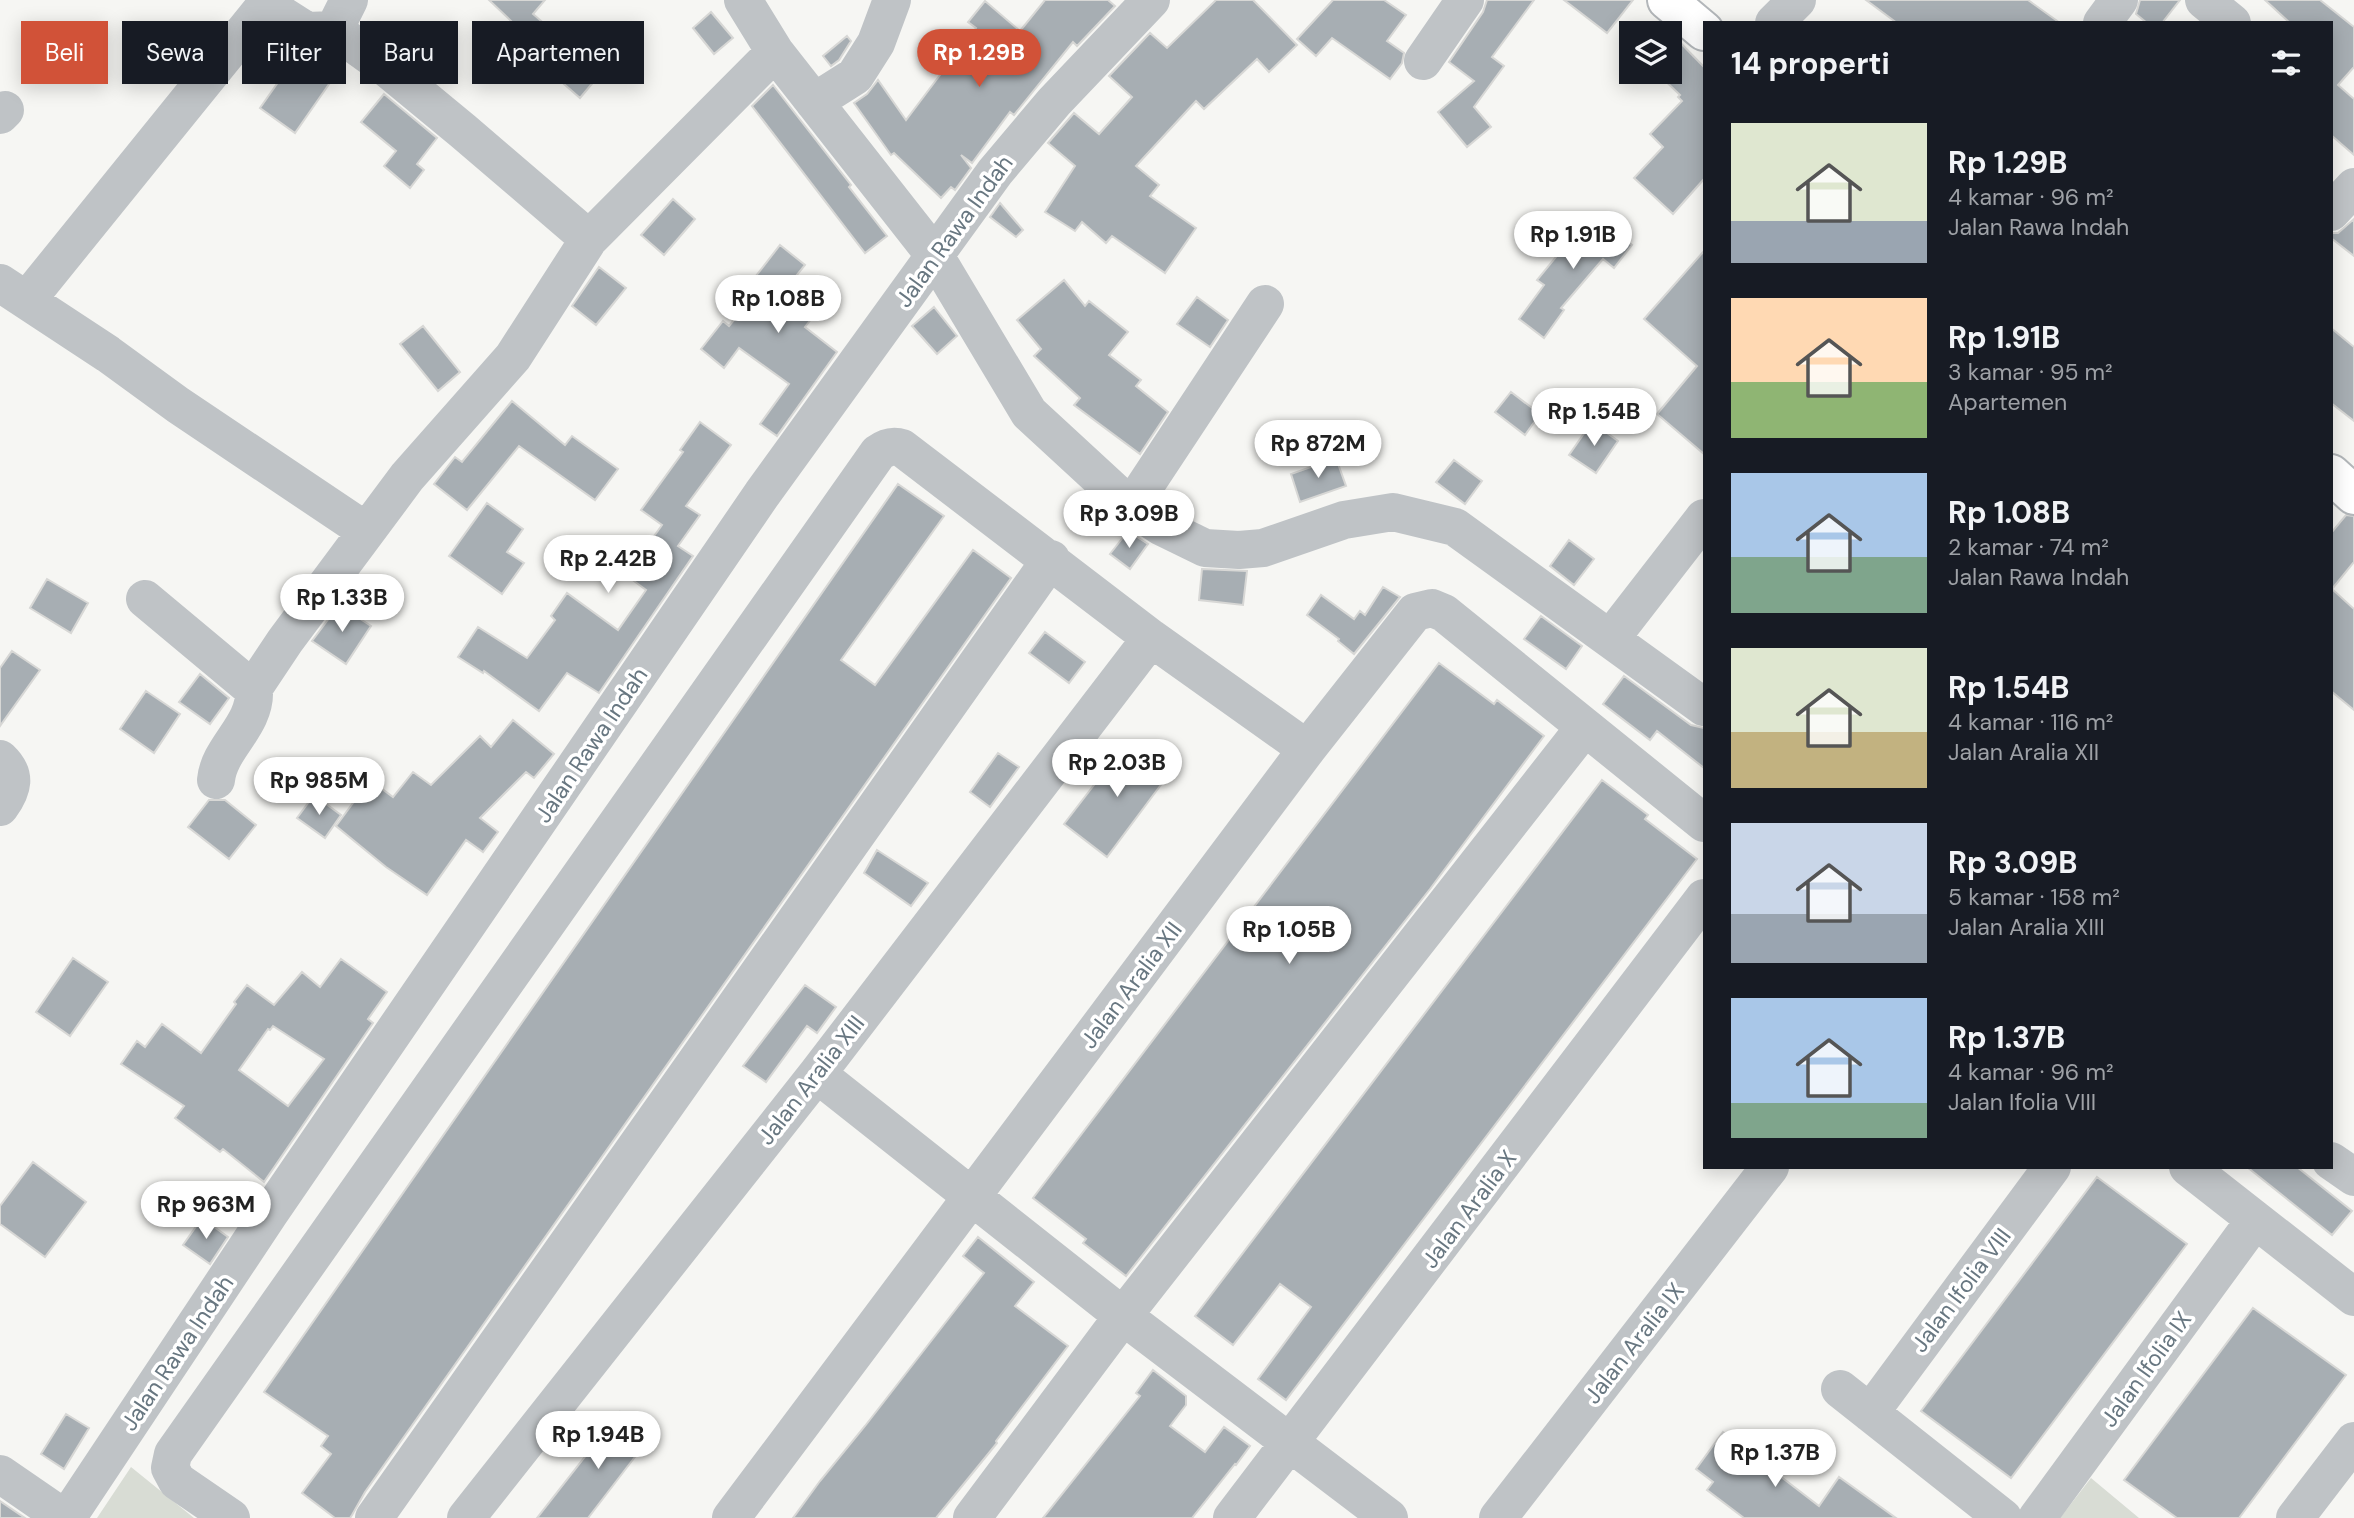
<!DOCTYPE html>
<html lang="id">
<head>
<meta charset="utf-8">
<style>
	body { margin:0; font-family:"DM Sans",sans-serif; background:#20242c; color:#f1f3f6; height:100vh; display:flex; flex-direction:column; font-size:26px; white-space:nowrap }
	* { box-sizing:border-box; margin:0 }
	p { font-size:23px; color:#9ea1a6 }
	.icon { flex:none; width:38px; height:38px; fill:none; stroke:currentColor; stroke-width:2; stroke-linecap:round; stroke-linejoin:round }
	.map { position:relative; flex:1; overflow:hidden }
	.details { position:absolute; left:1703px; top:21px; width:630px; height:1148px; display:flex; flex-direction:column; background:#171b24; border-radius:0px; box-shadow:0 4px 18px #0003 }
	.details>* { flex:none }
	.banner { position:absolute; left:21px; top:21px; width:665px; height:63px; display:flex; gap:14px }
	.tools { position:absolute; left:1619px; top:21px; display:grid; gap:14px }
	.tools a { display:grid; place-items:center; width:63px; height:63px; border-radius:0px; background:#171b24; box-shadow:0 4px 18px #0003; font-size:35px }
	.price { position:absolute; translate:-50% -60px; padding:0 16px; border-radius:24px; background:#fff; color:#222; font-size:23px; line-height:46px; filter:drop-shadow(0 2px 4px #0008) }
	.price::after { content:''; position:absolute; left:50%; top:42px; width:21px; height:16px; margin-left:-10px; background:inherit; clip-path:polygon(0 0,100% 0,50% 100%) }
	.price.on { background:#d15238; color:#fff }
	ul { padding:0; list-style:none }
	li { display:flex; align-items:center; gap:21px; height:175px; padding:0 28px }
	li span { display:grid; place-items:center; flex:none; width:196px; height:140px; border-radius:0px; color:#555 }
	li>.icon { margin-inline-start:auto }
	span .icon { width:84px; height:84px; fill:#fffc; stroke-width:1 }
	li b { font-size:30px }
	h2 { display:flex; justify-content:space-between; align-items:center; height:84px; padding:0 28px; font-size:30px }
	.pill { padding:0 24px; border-radius:0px; background:#171b24; box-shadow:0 4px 18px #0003; font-size:24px; line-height:63px }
	.pill.on { background:#d15238; color:#fff }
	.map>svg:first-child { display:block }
	.green { fill:#d8dcd4 }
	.building { fill:#a7aeb3; stroke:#d7d7d5; stroke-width:2; fill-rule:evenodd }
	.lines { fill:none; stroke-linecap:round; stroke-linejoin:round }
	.major-casing { stroke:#b3b7ba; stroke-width:42 }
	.minor { stroke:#bfc3c6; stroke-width:38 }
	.major { stroke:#fff; stroke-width:38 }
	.labels { text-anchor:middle; stroke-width:7; stroke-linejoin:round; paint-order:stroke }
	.street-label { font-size:23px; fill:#687781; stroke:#fff }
</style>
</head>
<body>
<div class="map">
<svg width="2354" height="1518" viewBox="0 0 2354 1518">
	<rect width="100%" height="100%" fill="#f6f6f3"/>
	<path class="green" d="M 131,1467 L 194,1518 L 97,1518 Z
		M 2091,1478 L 2139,1518 L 2060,1518 Z"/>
	<path class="building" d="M 489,0 L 545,0 L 533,14 L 601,73 L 580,98 L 541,64 L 548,56 Z
		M 1045,0 L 1108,0 L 1115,6 L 1077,46 L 1073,42 L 1014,115 L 1010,112 L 972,163 L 961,155 L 971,168 L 955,190 L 951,187 L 941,198 L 894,153 L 891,155 L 854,103 L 867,94 L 878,80 L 906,120 L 943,71 L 946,73 L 976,28 L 968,22 L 985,1 L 1020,31 Z
		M 1216,0 L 1253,0 L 1297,45 L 1269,72 L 1257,59 L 1204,109 L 1196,101 L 1136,166 L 1159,185 L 1150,196 L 1196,228 L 1165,273 L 1112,236 L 1106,243 L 1082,222 L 1075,231 L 1045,212 L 1075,166 L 1048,143 L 1074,113 L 1099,134 L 1132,97 L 1109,76 L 1150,33 L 1167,48 Z
		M 1333,0 L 1384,0 L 1406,15 L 1387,41 L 1404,53 L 1402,63 L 1390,79 L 1332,38 L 1316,56 L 1297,39 Z
		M 1487,0 L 1534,0 L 1492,57 L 1504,66 L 1474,107 L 1491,127 L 1467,147 L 1438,112 L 1474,81 L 1449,62 L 1483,12 Z
		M 1564,0 L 1633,0 L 1607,33 Z
		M 1866,0 L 2028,0 L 2060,23 L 1897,23 Z
		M 2140,0 L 2180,0 L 2162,23 L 2147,23 L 2136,14 Z
		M 2265,0 L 2320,0 L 2354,27 L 2354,67 L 2338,85 L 2354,99 L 2354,155 L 2331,135 L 2331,23 L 2290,23 Z
		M 711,12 L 733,38 L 714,54 L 693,28 Z
		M 1664,26 L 1704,67 L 1704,179 L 1673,214 L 1634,178 L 1663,147 L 1650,134 L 1682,101 L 1678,97 L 1680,95 L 1656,72 L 1670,72 L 1670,33 L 1657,33 Z
		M 847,36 L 851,41 L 839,60 L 831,66 L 823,56 Z
		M 300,51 L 327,52 L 343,64 L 295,133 L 260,108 Z
		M 773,85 L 851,185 L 849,187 L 887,236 L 865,253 L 752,106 Z
		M 384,94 L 437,138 L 417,164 L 424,170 L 410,188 L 384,166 L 396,151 L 361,122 Z
		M 673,199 L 695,219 L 664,255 L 641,235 Z
		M 1000,203 L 1023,230 L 1016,237 L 990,217 Z
		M 1592,213 L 1632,245 L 1614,268 L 1603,259 L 1561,308 L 1564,310 L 1544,338 L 1519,319 L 1544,285 L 1537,280 Z
		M 2354,219 L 2354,256 L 2331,238 L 2331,233 L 2338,233 Z
		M 780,245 L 805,265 L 796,276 L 826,300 L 805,327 L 837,352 L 777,436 L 760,424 L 789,384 L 739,348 L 724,368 L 701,349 L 723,321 L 729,326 L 761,287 L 752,281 Z
		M 1704,251 L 1704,454 L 1657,414 L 1697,366 L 1644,319 Z
		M 599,267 L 626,288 L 596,325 L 572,306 Z
		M 1064,280 L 1085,306 L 1089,301 L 1128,332 L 1109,355 L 1141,380 L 1136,386 L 1168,412 L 1140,454 L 1074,405 L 1080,398 L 1034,356 L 1041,349 L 1017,320 Z
		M 1197,297 L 1228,320 L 1210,347 L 1177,324 Z
		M 934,307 L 957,336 L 937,354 L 912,326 Z
		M 423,326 L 460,372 L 438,391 L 400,344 Z
		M 2331,328 L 2354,347 L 2354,421 L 2331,403 Z
		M 1511,392 L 1540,414 L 1525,435 L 1495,412 Z
		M 512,401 L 565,445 L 572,436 L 618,469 L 595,500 L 519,446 L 467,510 L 434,484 L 455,457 L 462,462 Z
		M 700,422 L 731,445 L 686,506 L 700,515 L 678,546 L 693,556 L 599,693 L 567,673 L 539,711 L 484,671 L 483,673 L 458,657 L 478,627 L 527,658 L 555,620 L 551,616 L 567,593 L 618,630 L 646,590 L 626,575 L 662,525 L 641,510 L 683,452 L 680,450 Z
		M 1592,422 L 1618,441 L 1596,473 L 1569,455 Z
		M 1336,458 L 1346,486 L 1300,502 L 1291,474 Z
		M 1454,460 L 1482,481 L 1465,504 L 1436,482 Z
		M 898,484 L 944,516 L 841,660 L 875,685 L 973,550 L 1011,578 L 365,1492 L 352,1515 L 350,1518 L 335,1518 L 302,1493 L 331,1454 L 321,1446 L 328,1436 L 264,1392 Z
		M 487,503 L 523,529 L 507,552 L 524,563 L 502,594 L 449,556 Z
		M 2346,515 L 2354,516 L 2354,562 L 2332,589 L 2354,609 L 2354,710 L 2331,691 L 2331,533 Z
		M 1128,531 L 1148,544 L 1130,569 L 1110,554 Z
		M 1569,540 L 1594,559 L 1574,585 L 1550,566 Z
		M 1202,569 L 1247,571 L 1243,605 L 1199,600 Z
		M 47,579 L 88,603 L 71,633 L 30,608 Z
		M 1383,587 L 1400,597 L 1354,654 L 1338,641 L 1339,639 L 1307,615 L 1321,595 L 1354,619 L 1360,611 L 1365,615 Z
		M 339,605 L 371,626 L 346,664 L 312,641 Z
		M 1541,616 L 1582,646 L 1566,669 L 1524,639 Z
		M 1045,632 L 1085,662 L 1069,683 L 1029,653 Z
		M 12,651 L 40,670 L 0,726 L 0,668 Z
		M 1439,663 L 1494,704 L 1497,700 L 1544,736 L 1430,889 L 1126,1276 L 1083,1243 L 1086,1239 L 1033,1198 Z
		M 200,674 L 229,698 L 210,724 L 179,702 Z
		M 1624,676 L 1691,725 L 1704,728 L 1704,768 L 1657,731 L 1650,740 L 1603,704 Z
		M 146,691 L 180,714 L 154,753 L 120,729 Z
		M 513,720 L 554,754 L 534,778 L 526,772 L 480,818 L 498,832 L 483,852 L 466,840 L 427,895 L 386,867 L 336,826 L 370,780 L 393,797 L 413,772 L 431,785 L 480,736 L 491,747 Z
		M 1127,742 L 1169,774 L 1107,857 L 1064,824 Z
		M 998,753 L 1019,767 L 990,807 L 970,792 Z
		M 1602,780 L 1648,815 L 1645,819 L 1697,859 L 1286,1400 L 1258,1379 L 1311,1307 L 1280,1284 L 1233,1345 L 1195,1316 Z
		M 314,795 L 341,815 L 325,838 L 297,818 Z
		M 209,800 L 225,800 L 256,825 L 229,859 L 188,827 Z
		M 877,850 L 928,883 L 911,906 L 864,873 Z
		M 73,958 L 108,982 L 70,1036 L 36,1012 Z
		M 341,959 L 387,992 L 368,1019 L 373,1023 L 264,1182 L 223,1149 L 220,1152 L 175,1118 L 184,1106 L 121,1064 L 137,1041 L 145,1047 L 162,1024 L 201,1053 L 236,1004 L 234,1002 L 247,985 L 274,1005 L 302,972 L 320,987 ZM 273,1026 L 324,1059 L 288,1106 L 239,1070 L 268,1029 L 270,1030 Z
		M 805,985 L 836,1007 L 817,1033 L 807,1026 L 766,1082 L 743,1066 Z
		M 33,1162 L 86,1202 L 45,1257 L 0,1224 L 0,1206 Z
		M 2247,1167 L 2297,1167 L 2352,1211 L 2332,1235 Z
		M 2097,1177 L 2187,1244 L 2011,1478 L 1921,1411 Z
		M 202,1218 L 228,1237 L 210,1264 L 183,1245 Z
		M 978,1237 L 1034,1282 L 1015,1306 L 1068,1346 L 996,1441 L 997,1443 L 936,1518 L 793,1518 L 820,1481 L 865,1426 L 984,1273 L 963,1256 Z
		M 2253,1308 L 2346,1375 L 2239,1518 L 2177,1518 L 2124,1480 Z
		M 1153,1370 L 1186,1396 L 1186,1405 L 1170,1426 L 1205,1452 L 1224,1427 L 1250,1446 L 1236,1465 L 1235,1464 L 1192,1518 L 1043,1518 L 1140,1396 L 1136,1393 Z
		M 620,1412 L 651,1436 L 588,1518 L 537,1518 Z
		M 66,1414 L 89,1428 L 64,1469 L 41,1454 Z
		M 1723,1432 L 1819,1506 L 1839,1477 L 1896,1518 L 1744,1518 L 1707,1490 L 1713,1482 L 1696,1469 Z
		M 0,1501 L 25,1518 L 0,1518 Z"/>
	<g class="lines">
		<defs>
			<path id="major" d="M 1667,0 L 1704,31
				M 2331,474 L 2354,495"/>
		</defs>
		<use href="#major" class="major-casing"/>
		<path class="minor" d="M 743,0 L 775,52 L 935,256 L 1029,413 L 1131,507 L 1162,527 L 1205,548 L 1239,550 L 1263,548 L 1344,520 L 1393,512 L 1455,527 L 1704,707
			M 2204,0 L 2232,23
			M 1774,23 L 1797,0
			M 2102,23 L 2119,0
			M 334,30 L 349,0
			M 1423,61 L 1465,0
			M 814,102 L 855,76 L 876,43 L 892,0
			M 0,115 L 5,110
			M 2331,212 L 2354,187
			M 0,283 L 108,354 L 178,405 L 366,531
			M 27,300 L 260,12 L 274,10 L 307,31 L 334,30 L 383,65 L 463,131 L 589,239 L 775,52
			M 1131,507 L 1265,304
			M 145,599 L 254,690 C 256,726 219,747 216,780
			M 1611,638 L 1704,518
			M 253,689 L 285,641 L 407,477 L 513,357 L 589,239
			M 0,759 C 17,775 13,789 0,807
			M 817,1074 L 1123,1316 L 1389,1518
			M 2331,1161 L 2354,1177
			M 2188,1167 L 2354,1297
			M 1840,1389 L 2003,1518
			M 1870,1413 L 2052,1167
			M 0,1474 L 64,1518
			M 67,1518 L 269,1214 L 762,494 L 995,172 L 1054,102 L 1151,0
			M 231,1518 L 177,1481 L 170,1468 L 173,1454 L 878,453 C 886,447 893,445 902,448 L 1151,638 L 1307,749
			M 374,1518 L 1051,559
			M 466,1518 L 817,1074 L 1151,638
			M 731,1518 L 1307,749 L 1415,612 L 1432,608 L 1444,613 L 1704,823
			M 972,1518 L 1123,1316 L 1584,728
			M 1232,1518 L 1704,898
			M 1498,1518 L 1770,1167
			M 2037,1518 L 2255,1220
			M 2295,1518 L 2354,1441"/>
		<use href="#major" class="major"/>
	</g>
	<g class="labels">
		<g class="street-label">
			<text transform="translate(954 231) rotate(-54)" y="8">Jalan Rawa Indah</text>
			<text transform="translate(591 745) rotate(-56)" y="8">Jalan Rawa Indah</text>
			<text transform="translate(1131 985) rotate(-53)" y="8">Jalan Aralia XII</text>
			<text transform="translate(811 1080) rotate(-52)" y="8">Jalan Aralia XIII</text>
			<text transform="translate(1469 1209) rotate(-53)" y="8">Jalan Aralia X</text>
			<text transform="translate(1961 1290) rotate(-53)" y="8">Jalan Ifolia VIII</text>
			<text transform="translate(1634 1343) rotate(-52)" y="8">Jalan Aralia IX</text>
			<text transform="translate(177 1353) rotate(-56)" y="8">Jalan Rawa Indah</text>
			<text transform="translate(2146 1369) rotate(-54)" y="8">Jalan Ifolia IX</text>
		</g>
	</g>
</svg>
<div class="tools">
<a><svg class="icon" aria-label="layers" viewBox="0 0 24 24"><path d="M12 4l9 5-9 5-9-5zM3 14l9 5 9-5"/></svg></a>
</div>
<b class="price on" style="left:979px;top:89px">Rp 1.29B</b>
<b class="price" style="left:1573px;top:271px">Rp 1.91B</b>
<b class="price" style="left:778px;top:335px">Rp 1.08B</b>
<b class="price" style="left:1594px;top:448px">Rp 1.54B</b>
<b class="price" style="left:1318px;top:480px">Rp 872M</b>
<b class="price" style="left:1129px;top:550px">Rp 3.09B</b>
<b class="price" style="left:608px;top:595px">Rp 2.42B</b>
<b class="price" style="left:342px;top:634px">Rp 1.33B</b>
<b class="price" style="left:1117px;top:799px">Rp 2.03B</b>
<b class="price" style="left:319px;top:817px">Rp 985M</b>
<b class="price" style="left:1289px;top:966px">Rp 1.05B</b>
<b class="price" style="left:206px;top:1241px">Rp 963M</b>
<b class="price" style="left:598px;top:1471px">Rp 1.94B</b>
<b class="price" style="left:1775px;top:1489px">Rp 1.37B</b>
<div class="banner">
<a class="pill on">Beli</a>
<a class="pill">Sewa</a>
<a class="pill">Filter</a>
<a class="pill">Baru</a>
<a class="pill">Apartemen</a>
</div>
<section class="details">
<h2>14 properti<svg class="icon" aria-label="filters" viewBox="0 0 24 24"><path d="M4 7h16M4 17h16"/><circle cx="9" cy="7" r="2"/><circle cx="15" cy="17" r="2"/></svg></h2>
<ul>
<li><span style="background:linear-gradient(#dfe7d0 70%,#9aa5b1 0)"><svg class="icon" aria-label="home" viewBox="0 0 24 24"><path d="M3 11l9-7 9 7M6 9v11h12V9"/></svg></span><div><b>Rp 1.29B</b><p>4 kamar · 96 m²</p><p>Jalan Rawa Indah</p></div></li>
<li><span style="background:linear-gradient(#ffd9b3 60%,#8fb573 0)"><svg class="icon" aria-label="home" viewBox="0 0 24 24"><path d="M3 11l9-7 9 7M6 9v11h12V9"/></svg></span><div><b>Rp 1.91B</b><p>3 kamar · 95 m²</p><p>Apartemen</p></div></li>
<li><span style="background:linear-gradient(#a9c7e8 60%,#7fa58c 0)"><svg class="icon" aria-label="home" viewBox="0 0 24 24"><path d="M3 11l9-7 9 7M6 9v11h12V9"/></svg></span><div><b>Rp 1.08B</b><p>2 kamar · 74 m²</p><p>Jalan Rawa Indah</p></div></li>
<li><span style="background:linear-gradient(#dfe7d0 60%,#c2b280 0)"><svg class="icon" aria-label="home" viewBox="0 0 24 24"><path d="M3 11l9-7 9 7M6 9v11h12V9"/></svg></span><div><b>Rp 1.54B</b><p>4 kamar · 116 m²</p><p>Jalan Aralia XII</p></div></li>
<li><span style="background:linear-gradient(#c9d6e8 65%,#9aa5b1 0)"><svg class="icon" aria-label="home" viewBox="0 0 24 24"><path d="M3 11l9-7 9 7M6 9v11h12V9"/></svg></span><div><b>Rp 3.09B</b><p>5 kamar · 158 m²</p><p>Jalan Aralia XIII</p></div></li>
<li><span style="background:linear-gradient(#a9c7e8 75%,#7fa58c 0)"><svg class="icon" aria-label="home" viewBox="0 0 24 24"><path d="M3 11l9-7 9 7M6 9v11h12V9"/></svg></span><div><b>Rp 1.37B</b><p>4 kamar · 96 m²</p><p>Jalan Ifolia VIII</p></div></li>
</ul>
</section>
</div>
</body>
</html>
